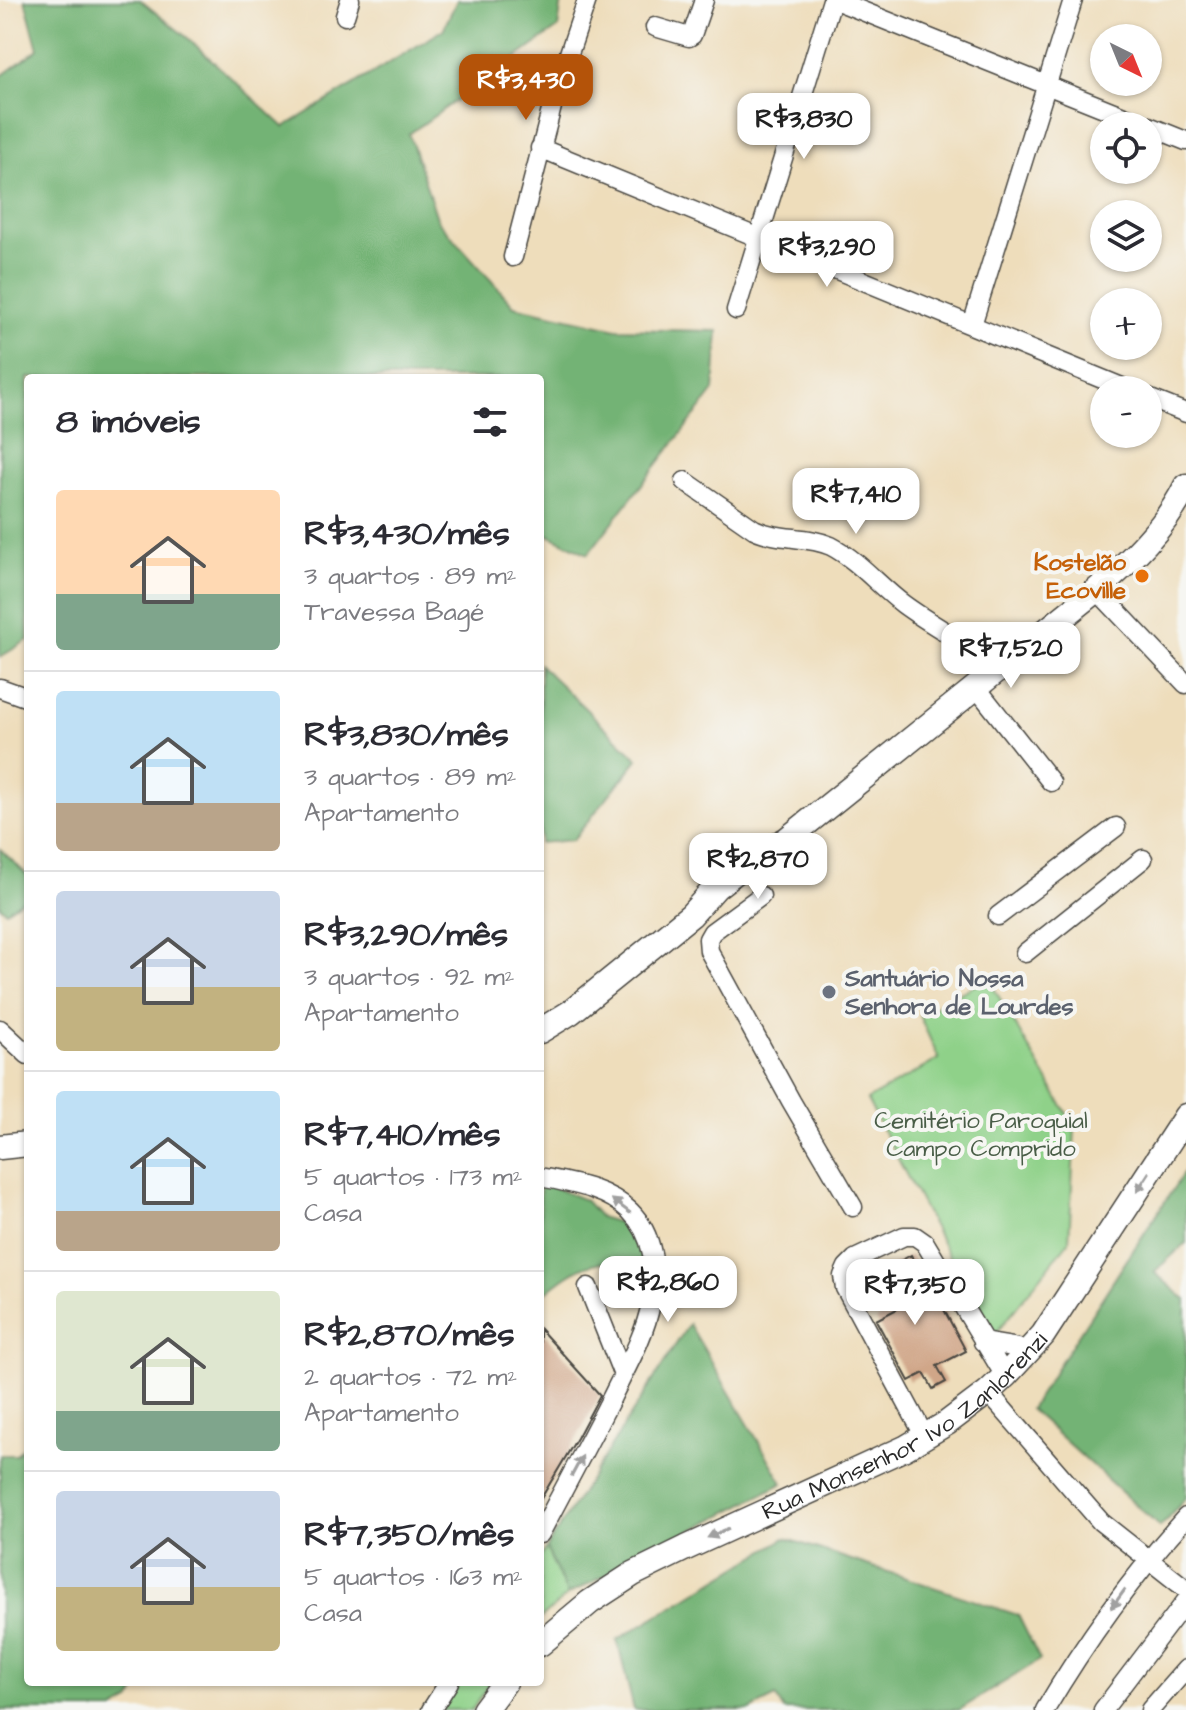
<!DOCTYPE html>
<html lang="pt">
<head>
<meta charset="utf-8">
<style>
	body { margin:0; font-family:"Architects Daughter",sans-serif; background:#f2f2f3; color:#2b2b33; height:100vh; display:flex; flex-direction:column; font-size:30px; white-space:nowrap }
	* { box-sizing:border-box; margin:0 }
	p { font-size:26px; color:#7c7c81 }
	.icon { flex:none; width:44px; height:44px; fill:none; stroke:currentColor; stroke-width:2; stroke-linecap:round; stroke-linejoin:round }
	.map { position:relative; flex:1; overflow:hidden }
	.details { position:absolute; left:24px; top:374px; width:520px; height:1312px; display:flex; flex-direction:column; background:#fff; border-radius:8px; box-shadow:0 2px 6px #0004 }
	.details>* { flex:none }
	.needle { width:52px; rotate:137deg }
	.buttons { position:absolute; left:1090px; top:24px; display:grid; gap:16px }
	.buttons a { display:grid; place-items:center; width:72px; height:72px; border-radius:50%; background:#fff; box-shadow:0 2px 6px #0004; font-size:40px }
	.price { position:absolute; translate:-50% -68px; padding:0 18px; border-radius:16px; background:#fff; color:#222; font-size:26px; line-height:52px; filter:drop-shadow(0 2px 4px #0008) }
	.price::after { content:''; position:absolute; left:50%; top:48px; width:24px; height:18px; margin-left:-12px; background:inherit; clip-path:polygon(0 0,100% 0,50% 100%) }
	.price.current { background:#b45309; color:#fff }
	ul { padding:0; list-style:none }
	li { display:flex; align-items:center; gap:24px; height:200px; padding:0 32px }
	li+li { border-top:2px solid #e1e1e2 }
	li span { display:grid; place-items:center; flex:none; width:224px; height:160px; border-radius:8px; color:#555 }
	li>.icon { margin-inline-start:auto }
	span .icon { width:96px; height:96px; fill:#fffc; stroke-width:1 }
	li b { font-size:34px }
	h2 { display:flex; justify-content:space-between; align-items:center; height:96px; padding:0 32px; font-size:34px }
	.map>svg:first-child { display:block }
	.green { fill:#8fd189; stroke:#5d7e5a; stroke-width:2 }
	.forest { fill:#73b375; stroke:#4f6f50; stroke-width:2 }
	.building { fill:#d0a688 }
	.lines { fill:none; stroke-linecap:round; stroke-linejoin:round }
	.minor-casing { stroke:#484641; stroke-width:21 }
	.major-casing { stroke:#484641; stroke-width:27 }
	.minor { stroke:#fff; stroke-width:18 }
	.major { stroke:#fff; stroke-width:24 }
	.oneway { fill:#a0a0a0 }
	.food-dot { fill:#e8710a; stroke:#f6f6f2; stroke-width:3 }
	.worship-dot { fill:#6b7280; stroke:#f6f6f2; stroke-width:3 }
	.labels { text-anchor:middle; stroke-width:8; stroke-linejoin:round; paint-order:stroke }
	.food-label { font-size:24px; font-weight:bold; fill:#c56008; stroke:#f6f6f2; text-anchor:end }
	.worship-label { font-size:24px; font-weight:bold; fill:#5b616d; stroke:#f6f6f2; text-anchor:start }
	.park-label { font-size:24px; fill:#495d47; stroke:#f6f6f2 }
	.street-label { font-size:24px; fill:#2b2b2b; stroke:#f6f6f2 }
</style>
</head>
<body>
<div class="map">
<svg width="1186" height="1710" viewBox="0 0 1186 1710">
	<rect width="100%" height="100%" fill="#f6f6f2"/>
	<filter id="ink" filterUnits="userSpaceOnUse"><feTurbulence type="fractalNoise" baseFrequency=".0125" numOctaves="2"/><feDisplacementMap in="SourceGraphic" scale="16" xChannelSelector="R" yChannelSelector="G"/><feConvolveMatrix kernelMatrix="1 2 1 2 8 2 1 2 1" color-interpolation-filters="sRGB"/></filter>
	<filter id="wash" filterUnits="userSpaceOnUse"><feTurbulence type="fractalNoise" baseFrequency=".006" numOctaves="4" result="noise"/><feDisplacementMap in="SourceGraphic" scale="32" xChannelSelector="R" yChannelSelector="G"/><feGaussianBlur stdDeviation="1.8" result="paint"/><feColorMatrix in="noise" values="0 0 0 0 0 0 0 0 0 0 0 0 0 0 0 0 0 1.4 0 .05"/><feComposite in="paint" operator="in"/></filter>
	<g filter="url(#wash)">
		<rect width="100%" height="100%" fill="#edb"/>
		<path class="green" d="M 988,978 L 1075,1127 L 1069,1241 L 992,1338 L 867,1100 L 939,1059 L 919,1015 Z
			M 546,1548 L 568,1595 L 540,1619 L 540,1557 Z
			M 458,1682 L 490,1682 L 472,1710 L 439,1710 Z"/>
		<path class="forest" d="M 25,0 L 140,0 L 189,39 L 284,127 L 443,30 L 457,0 L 562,0 L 558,28 L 409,134 L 438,221 L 514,306 L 617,329 L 718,331 L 714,391 L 588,554 L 540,531 L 540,378 L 28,378 L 28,640 L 0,657 L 0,77 L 38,49 Z
			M 540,665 L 638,759 L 573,840 L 540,843 Z
			M 0,849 L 28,876 L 28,896 L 6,911 L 0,906 Z
			M 1186,1169 L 1186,1243 L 1154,1272 L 1186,1300 L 1186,1498 L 1160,1527 L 1030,1409 Z
			M 543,1183 L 585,1200 L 600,1217 L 627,1225 L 646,1248 L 648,1256 C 623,1271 615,1257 593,1264 C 573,1269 556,1284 540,1297 L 540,1184 Z
			M 689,1324 L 783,1483 L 568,1595 L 546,1548 Z
			M 28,1443 L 28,1682 L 135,1682 L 137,1690 L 130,1701 L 114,1710 L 0,1710 L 0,1455 L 16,1455 Z
			M 785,1538 L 1018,1615 L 1040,1660 L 959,1710 L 784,1710 L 776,1697 L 750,1710 L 634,1710 L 617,1640 Z"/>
		<g id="blocks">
			<path class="building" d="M 911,1255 L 918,1268 L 894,1280 L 908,1306 L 934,1291 L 966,1351 L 937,1366 L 946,1382 L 933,1389 L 924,1373 L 909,1381 L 876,1320 L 897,1309 L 885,1287 L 864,1298 L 857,1285 Z
				M 540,1329 L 600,1395 L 577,1438 L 540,1500 Z"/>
		</g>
	</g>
	<g filter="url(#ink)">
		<use href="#blocks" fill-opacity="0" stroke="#484641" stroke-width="2"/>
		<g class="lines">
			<defs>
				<path id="minor" d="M 835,0 L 1186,141
					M 345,16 L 350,0
					M 655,27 L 689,37 L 692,35 L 704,0
					M 540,148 L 1129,390
					M 513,257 L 555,95 L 587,0
					M 736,310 L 832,0
					M 972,325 L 1073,0
					M 1148,398 L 1186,413
					M 685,481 L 754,529 C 779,541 807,535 831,546 C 858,560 879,586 903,604 C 934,627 969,644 1000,668
					M 1097,590 L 1186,684
					M 976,687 L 1051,782
					M 0,688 L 28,698
					M 761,896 L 712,932 L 708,939 L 709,951 L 791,1101 L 853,1207
					M 998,916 L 1116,827
					M 1025,953 L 1143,859
					M 0,1029 L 28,1055
					M 540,1177 C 571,1183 607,1188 630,1211 C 654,1235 658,1271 651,1303 C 645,1336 626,1368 611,1399 C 588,1444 564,1489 540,1534
					M 588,1287 L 623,1375
					M 983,1342 L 1030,1350
					M 988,1392 L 1101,1522 L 1186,1589
					M 925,1437 L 845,1288 L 843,1276 L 847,1267 L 855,1259 L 904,1236 L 915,1236 L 925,1243 L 1005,1376
					M 431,1710 L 449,1682
					M 1045,1710 C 1087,1639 1131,1578 1186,1517
					M 1103,1710 L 1186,1601
					M 1150,1710 L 1186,1669"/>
				<g id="major">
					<path d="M 540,1031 L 571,1012 L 691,915 L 716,887 L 756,856 L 786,840 L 1097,590 C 1131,560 1166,527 1186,486"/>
					<path d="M 0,1147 L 28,1144"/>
					<path id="s1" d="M 540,1644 L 590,1602 L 633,1574 L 686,1548 L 905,1448 L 947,1423 L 988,1392 L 1005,1376 L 1043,1335 L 1186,1116"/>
					<path d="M 484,1710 L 505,1682"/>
				</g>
			</defs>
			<use href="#minor" class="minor-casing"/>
			<use href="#major" class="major-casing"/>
			<use href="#minor" class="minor"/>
			<use href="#major" class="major"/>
		</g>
		<defs><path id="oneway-solid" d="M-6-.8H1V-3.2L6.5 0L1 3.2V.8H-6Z" transform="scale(2)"/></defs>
		<g class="oneway">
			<use href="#oneway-solid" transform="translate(1143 1182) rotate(123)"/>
			<use href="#oneway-solid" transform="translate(621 1206) rotate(-143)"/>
			<use href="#oneway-solid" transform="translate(577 1466) rotate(-62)"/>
			<use href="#oneway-solid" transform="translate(718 1533) rotate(156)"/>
			<use href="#oneway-solid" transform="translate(1118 1599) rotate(126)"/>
		</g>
	</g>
	<circle class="food-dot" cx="1142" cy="576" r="8"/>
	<circle class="worship-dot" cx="829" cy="992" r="8"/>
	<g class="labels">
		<g class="food-label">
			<text x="1126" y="570">Kostelão<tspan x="1126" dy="28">Ecoville</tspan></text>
		</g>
		<g class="worship-label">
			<text x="845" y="986">Santuário Nossa<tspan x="845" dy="28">Senhora de Lourdes</tspan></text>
		</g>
		<g class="park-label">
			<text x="981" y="1128">Cemitério Paroquial<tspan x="981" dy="28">Campo Comprido</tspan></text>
		</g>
		<g class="street-label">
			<text dy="8" stroke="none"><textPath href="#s1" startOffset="428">Rua Monsenhor Ivo Zanlorenzi</textPath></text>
		</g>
	</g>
</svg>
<div class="buttons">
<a><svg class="needle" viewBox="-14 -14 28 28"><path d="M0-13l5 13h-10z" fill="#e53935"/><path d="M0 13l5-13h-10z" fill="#7c7c81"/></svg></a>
<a><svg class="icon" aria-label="locate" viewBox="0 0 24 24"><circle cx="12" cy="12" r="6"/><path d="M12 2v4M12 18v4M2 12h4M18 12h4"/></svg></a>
<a><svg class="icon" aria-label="layers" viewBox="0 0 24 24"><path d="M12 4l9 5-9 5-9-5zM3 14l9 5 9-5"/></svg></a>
<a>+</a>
<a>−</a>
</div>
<b class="price current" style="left:526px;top:122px">R$3,430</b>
<b class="price" style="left:804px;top:161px">R$3,830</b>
<b class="price" style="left:827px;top:289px">R$3,290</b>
<b class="price" style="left:856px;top:536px">R$7,410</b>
<b class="price" style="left:1011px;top:690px">R$7,520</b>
<b class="price" style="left:758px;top:901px">R$2,870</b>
<b class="price" style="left:668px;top:1324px">R$2,860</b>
<b class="price" style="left:915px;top:1327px">R$7,350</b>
<section class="details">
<h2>8 imóveis<svg class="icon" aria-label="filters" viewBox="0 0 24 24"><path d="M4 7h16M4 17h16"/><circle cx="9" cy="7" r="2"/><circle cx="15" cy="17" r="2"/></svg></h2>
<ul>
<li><span style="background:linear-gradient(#ffd9b3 65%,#7fa58c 0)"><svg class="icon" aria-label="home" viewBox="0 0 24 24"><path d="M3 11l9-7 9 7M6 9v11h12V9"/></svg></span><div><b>R$3,430/mês</b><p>3 quartos · 89 m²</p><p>Travessa Bagé</p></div></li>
<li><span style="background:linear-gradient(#bfe0f5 70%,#b9a48a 0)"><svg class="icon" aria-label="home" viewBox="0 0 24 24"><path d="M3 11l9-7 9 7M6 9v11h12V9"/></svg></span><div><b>R$3,830/mês</b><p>3 quartos · 89 m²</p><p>Apartamento</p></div></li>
<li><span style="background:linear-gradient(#c9d6e8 60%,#c2b280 0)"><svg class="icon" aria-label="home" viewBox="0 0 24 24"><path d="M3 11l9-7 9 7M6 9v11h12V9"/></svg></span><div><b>R$3,290/mês</b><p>3 quartos · 92 m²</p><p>Apartamento</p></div></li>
<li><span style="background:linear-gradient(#bfe0f5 75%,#b9a48a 0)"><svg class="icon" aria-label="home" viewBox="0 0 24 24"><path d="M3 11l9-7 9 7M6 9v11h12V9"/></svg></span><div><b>R$7,410/mês</b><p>5 quartos · 173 m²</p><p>Casa</p></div></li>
<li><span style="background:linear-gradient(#dfe7d0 75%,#7fa58c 0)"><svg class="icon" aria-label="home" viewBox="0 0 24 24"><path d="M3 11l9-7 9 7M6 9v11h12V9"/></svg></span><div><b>R$2,870/mês</b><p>2 quartos · 72 m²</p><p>Apartamento</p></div></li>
<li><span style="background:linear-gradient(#c9d6e8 60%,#c2b280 0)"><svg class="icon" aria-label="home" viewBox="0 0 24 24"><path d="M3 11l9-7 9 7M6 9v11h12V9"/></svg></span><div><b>R$7,350/mês</b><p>5 quartos · 163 m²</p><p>Casa</p></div></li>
</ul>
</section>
</div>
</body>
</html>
